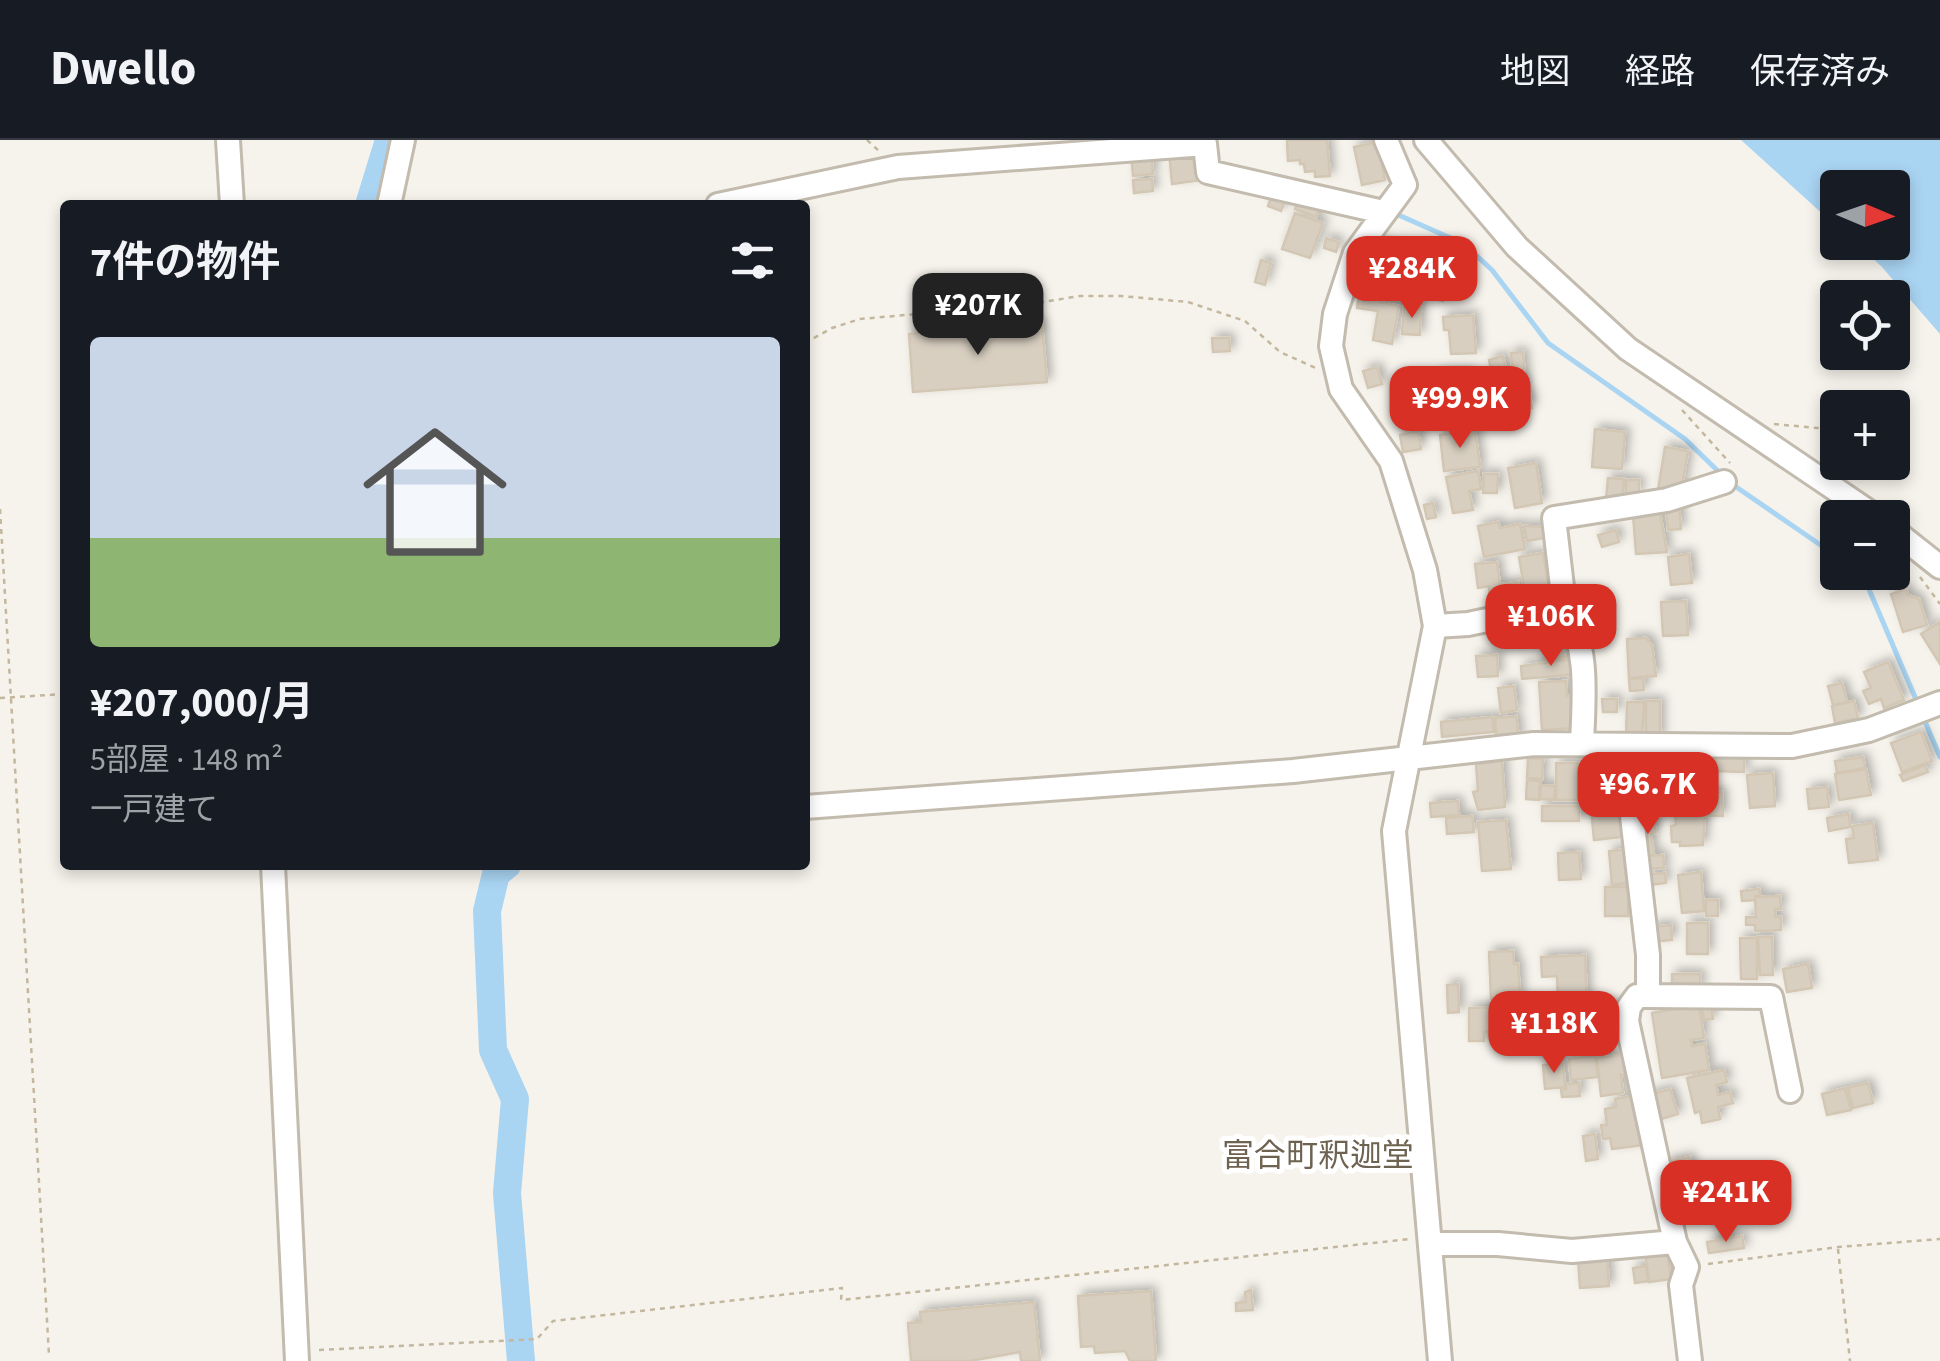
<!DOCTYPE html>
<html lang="ja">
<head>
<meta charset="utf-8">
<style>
	body { margin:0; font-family:"Source Sans 3","Noto Sans JP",sans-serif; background:#242831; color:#f1f3f6; height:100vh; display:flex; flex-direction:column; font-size:38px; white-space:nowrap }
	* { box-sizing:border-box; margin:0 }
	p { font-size:32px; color:#9ea1a6 }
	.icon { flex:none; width:55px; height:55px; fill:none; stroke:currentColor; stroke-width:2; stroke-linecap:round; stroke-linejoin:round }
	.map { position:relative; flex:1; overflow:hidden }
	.side { position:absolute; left:60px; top:60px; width:750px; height:670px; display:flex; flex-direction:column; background:#171b24; border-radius:10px; box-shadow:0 5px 15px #0003 }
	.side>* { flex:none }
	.needle { width:65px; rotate:92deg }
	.tools { position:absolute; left:1820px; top:30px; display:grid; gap:20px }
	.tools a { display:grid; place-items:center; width:90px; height:90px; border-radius:10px; background:#171b24; box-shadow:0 5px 15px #0003; font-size:50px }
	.price { position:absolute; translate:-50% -85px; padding:0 22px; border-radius:20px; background:#d93025; color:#fff; font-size:32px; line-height:65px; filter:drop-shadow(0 2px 5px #0008) }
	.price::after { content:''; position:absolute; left:50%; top:60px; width:30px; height:22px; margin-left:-15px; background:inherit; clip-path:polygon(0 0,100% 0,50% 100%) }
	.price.current { background:#222; color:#fff }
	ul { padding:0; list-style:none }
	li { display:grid; align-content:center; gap:20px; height:530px; padding:0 30px }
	li span { display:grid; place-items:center; height:310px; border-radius:10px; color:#555 }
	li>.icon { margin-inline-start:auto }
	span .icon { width:180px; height:180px; fill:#fffc; stroke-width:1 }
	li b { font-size:42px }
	h2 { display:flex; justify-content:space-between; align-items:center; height:120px; padding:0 30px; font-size:42px }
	header { display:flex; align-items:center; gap:60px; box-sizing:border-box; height:140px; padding:0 50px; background:#171b24; border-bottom:2px solid #363941 }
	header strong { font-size:48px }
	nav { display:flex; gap:55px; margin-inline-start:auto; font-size:35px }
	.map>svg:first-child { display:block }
	.water { fill:#a9d4f2 }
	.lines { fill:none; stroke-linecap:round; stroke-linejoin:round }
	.stream { stroke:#a9d4f2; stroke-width:5 }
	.river { stroke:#a9d4f2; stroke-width:28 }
	.building { fill:#d8cfc1; stroke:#d3c7b4; stroke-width:2.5; filter:url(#shadow) }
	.minor-casing { stroke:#c2bbae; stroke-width:28 }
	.path { stroke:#c4b79f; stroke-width:2.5; stroke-dasharray:5 5; stroke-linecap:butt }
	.minor { stroke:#fff; stroke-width:22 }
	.labels { text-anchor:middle; stroke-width:10; stroke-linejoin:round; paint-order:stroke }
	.quarter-label { font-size:32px; fill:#6e6250; stroke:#fff }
</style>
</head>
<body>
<header>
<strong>Dwello</strong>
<nav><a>地図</a><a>経路</a><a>保存済み</a></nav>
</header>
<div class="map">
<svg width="1940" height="1221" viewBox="0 0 1940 1221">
	<defs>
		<filter id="shadow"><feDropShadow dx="4.5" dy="-4.5" stdDeviation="5" flood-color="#0004"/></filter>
	</defs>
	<rect width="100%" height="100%" fill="#f6f3ec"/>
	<path class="water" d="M 1741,0 L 1940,0 L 1940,194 L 1881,126 L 1855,103 L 1892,102 L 1892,48 L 1838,48 L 1837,87 Z"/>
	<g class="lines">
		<path class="stream" d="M 1394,73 L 1464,104 L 1492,130 L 1548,203 L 1685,299 L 1721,334
			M 1729,342 L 1838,417
			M 1858,432 L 1865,440 L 1918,564
			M 1924,579 L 1940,617"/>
		<path class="river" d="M 369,65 L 389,0
			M 507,725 L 496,734 L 487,771 L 493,910 L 515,959 L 507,1053 L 521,1221"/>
	</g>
	<path class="building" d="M 1287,0 L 1327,0 L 1330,36 L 1315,37 L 1315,31 L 1305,32 L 1304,24 L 1300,24 L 1300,20 L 1288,21 Z
		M 1377,2 L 1385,40 L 1362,45 L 1354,7 Z
		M 1198,8 L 1201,40 L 1172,44 L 1169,12 Z
		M 1151,11 L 1153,34 L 1133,36 L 1131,12 Z
		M 1152,39 L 1153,51 L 1134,53 L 1133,40 Z
		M 1274,49 L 1288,53 L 1281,71 L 1268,66 Z
		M 1299,58 L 1320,66 L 1316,77 L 1295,69 Z
		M 1295,73 L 1323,83 L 1310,118 L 1282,109 Z
		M 1326,98 L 1339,102 L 1336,112 L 1324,108 Z
		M 1375,102 L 1387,106 L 1378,133 L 1366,128 Z
		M 1432,109 L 1454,115 L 1443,161 L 1421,156 Z
		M 1261,120 L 1271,123 L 1265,145 L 1255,142 Z
		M 1363,138 L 1385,144 L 1382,154 L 1360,148 Z
		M 1402,147 L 1418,153 L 1415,162 L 1399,157 Z
		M 1360,151 L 1381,155 L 1380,162 L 1399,166 L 1392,204 L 1373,200 L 1378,171 L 1357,168 Z
		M 1404,166 L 1421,167 L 1420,195 L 1402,194 Z
		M 1473,175 L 1476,213 L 1451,214 L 1449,190 L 1444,190 L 1443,177 Z
		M 1042,184 L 1047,242 L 913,252 L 909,194 Z
		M 1212,198 L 1229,198 L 1230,211 L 1213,212 Z
		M 1523,212 L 1526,248 L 1514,249 L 1511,213 Z
		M 1503,216 L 1507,232 L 1492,235 L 1489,220 Z
		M 1377,227 L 1382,244 L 1368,248 L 1363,231 Z
		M 1469,233 L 1470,250 L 1475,249 L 1477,278 L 1441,280 L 1439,234 Z
		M 1506,233 L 1509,250 L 1500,252 L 1497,235 Z
		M 1530,254 L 1532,268 L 1520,269 L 1518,256 Z
		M 1518,256 L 1521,285 L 1497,287 L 1493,259 Z
		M 1595,289 L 1625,292 L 1622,329 L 1592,327 Z
		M 1475,290 L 1480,327 L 1444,331 L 1440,295 Z
		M 1418,291 L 1421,309 L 1403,312 L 1400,295 Z
		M 1665,307 L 1688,311 L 1681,353 L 1658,350 Z
		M 1536,323 L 1542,363 L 1515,368 L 1508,328 Z
		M 1478,331 L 1481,349 L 1469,351 L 1473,370 L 1453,373 L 1446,337 Z
		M 1484,334 L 1498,334 L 1497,353 L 1483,353 Z
		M 1608,338 L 1624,339 L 1622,361 L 1606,360 Z
		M 1626,340 L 1639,340 L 1639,354 L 1626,354 Z
		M 1433,363 L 1436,377 L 1427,379 L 1424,365 Z
		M 1679,366 L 1681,389 L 1668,390 L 1666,367 Z
		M 1660,373 L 1667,412 L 1636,414 L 1633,375 Z
		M 1498,382 L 1500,388 L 1520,384 L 1525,409 L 1484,417 L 1478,386 Z
		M 1524,386 L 1547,387 L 1549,397 L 1527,401 Z
		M 1616,390 L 1619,402 L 1602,407 L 1598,395 Z
		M 1543,413 L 1549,449 L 1525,453 L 1519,417 Z
		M 1689,414 L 1692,443 L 1671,445 L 1668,417 Z
		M 1497,422 L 1501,453 L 1489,454 L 1489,446 L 1478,448 L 1475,424 Z
		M 1518,442 L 1520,459 L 1504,461 L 1502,444 Z
		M 1906,449 L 1908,455 L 1919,459 L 1927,485 L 1903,492 L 1891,454 Z
		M 1502,455 L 1503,471 L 1489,473 L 1488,456 Z
		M 1686,461 L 1688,495 L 1663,496 L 1661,462 Z
		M 1563,477 L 1570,516 L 1547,520 L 1541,480 Z
		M 1940,482 L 1940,524 L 1921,494 Z
		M 1646,498 L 1652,505 L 1656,536 L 1629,538 L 1627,499 Z
		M 1497,515 L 1498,536 L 1478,537 L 1476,516 Z
		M 1579,518 L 1580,534 L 1522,539 L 1521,526 Z
		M 1888,522 L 1904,560 L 1884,568 L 1881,559 L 1869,564 L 1863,551 L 1871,548 L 1864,532 Z
		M 1643,538 L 1644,550 L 1630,551 L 1629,539 Z
		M 1566,541 L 1567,556 L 1579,555 L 1575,588 L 1542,590 L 1539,542 Z
		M 1842,543 L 1847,562 L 1833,565 L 1828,546 Z
		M 1514,546 L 1517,570 L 1501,573 L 1498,548 Z
		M 1602,559 L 1617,559 L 1617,572 L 1603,572 Z
		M 1646,561 L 1660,561 L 1660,598 L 1646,598 Z
		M 1854,561 L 1858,578 L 1835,583 L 1832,566 Z
		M 1627,562 L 1644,562 L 1642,596 L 1626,595 Z
		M 1516,576 L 1519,599 L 1497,602 L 1495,578 Z
		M 1492,577 L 1494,592 L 1442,597 L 1441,582 Z
		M 1921,592 L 1932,621 L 1902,632 L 1891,603 Z
		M 1646,613 L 1680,614 L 1679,641 L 1645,639 Z
		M 1681,614 L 1708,614 L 1708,638 L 1681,638 Z
		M 1716,615 L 1744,616 L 1744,632 L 1715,631 Z
		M 1863,617 L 1865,628 L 1837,633 L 1835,621 Z
		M 1528,618 L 1543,619 L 1542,639 L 1527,638 Z
		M 1502,621 L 1505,667 L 1478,670 L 1473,652 L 1478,651 L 1476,624 Z
		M 1556,623 L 1578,623 L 1578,660 L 1556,660 Z
		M 1613,623 L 1615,661 L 1593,662 L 1591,624 Z
		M 1925,625 L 1928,632 L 1903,641 L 1900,635 Z
		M 1866,629 L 1871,655 L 1839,660 L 1835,634 Z
		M 1773,633 L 1775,666 L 1750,668 L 1747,635 Z
		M 1527,640 L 1540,641 L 1539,660 L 1526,659 Z
		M 1676,642 L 1703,642 L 1704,670 L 1677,671 Z
		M 1541,645 L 1555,646 L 1554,660 L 1540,659 Z
		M 1827,647 L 1829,667 L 1809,669 L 1807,649 Z
		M 1707,652 L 1722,652 L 1723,676 L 1708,676 Z
		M 1458,661 L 1459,675 L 1431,677 L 1430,663 Z
		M 1619,665 L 1622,697 L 1594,700 L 1591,668 Z
		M 1542,666 L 1579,666 L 1579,681 L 1542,681 Z
		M 1705,672 L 1703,705 L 1680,706 L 1680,702 L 1672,702 L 1671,686 L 1676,685 L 1675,673 Z
		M 1849,674 L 1850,687 L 1829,691 L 1827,678 Z
		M 1472,676 L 1474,692 L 1447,694 L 1446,678 Z
		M 1506,680 L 1511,729 L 1482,731 L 1478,682 Z
		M 1654,680 L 1656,693 L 1651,694 L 1654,715 L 1644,716 L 1639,683 Z
		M 1873,683 L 1878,720 L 1849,723 L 1846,699 L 1854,698 L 1852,686 Z
		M 1629,709 L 1637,742 L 1612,745 L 1609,711 Z
		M 1579,712 L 1581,739 L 1559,740 L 1558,713 Z
		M 1663,715 L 1664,728 L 1646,729 L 1645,716 Z
		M 1701,732 L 1704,771 L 1682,773 L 1678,735 Z
		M 1665,733 L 1666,743 L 1649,745 L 1648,734 Z
		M 1605,747 L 1628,747 L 1628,776 L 1605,776 Z
		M 1759,749 L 1760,756 L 1755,756 L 1755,760 L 1742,761 L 1741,751 Z
		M 1780,756 L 1781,769 L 1775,769 L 1775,777 L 1781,777 L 1781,790 L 1755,791 L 1755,785 L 1746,785 L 1746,777 L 1756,777 L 1755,757 Z
		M 1706,760 L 1718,760 L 1718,776 L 1706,776 Z
		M 1687,783 L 1708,783 L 1708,814 L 1687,814 Z
		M 1671,785 L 1672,800 L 1652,802 L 1651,787 Z
		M 1758,797 L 1772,797 L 1773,835 L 1760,835 Z
		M 1740,798 L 1757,798 L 1757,839 L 1741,839 Z
		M 1513,811 L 1514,824 L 1518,824 L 1520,857 L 1491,859 L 1489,812 Z
		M 1585,815 L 1587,861 L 1558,862 L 1557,836 L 1542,837 L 1541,817 Z
		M 1808,824 L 1812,848 L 1787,852 L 1783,829 Z
		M 1672,834 L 1700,834 L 1700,849 L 1672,850 Z
		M 1458,844 L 1459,872 L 1448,873 L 1447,845 Z
		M 1711,863 L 1713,879 L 1704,880 L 1701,864 Z
		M 1621,864 L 1624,889 L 1575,895 L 1572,870 Z
		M 1699,865 L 1704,898 L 1691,900 L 1692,906 L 1705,904 L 1709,930 L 1662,938 L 1652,873 Z
		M 1507,867 L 1507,892 L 1484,892 L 1484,901 L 1469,901 L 1469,868 Z
		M 1630,914 L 1633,934 L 1621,935 L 1623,953 L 1601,956 L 1597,918 Z
		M 1595,916 L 1598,937 L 1571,940 L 1569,919 Z
		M 1563,923 L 1565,947 L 1545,949 L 1543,925 Z
		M 1724,930 L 1727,942 L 1716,945 L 1718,955 L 1730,952 L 1733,963 L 1718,967 L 1720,979 L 1702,983 L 1700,971 L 1695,973 L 1687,938 Z
		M 1579,943 L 1580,956 L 1562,957 L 1561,949 L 1566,949 L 1566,944 Z
		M 1868,943 L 1873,963 L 1853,968 L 1848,948 Z
		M 1845,948 L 1851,970 L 1827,975 L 1822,954 Z
		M 1670,949 L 1678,974 L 1655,981 L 1648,955 Z
		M 1637,955 L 1644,1005 L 1612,1009 L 1610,998 L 1603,999 L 1601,985 L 1607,985 L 1605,969 L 1616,967 L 1615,959 Z
		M 1595,994 L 1598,1019 L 1586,1021 L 1583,996 Z
		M 1690,1017 L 1693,1035 L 1669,1039 L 1666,1022 Z
		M 1717,1034 L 1718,1043 L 1711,1044 L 1713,1057 L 1681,1062 L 1678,1040 Z
		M 1765,1035 L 1769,1055 L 1780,1053 L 1783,1069 L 1746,1077 L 1738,1040 Z
		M 1742,1096 L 1744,1108 L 1709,1113 L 1707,1102 Z
		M 1667,1109 L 1671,1139 L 1649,1142 L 1645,1112 Z
		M 1607,1116 L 1609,1146 L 1580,1148 L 1578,1118 Z
		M 1646,1126 L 1648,1141 L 1635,1143 L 1633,1128 Z
		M 1251,1150 L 1253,1170 L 1236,1171 L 1236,1163 L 1246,1162 L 1245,1152 Z
		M 1151,1151 L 1156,1221 L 1130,1221 L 1125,1211 L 1095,1213 L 1094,1206 L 1081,1207 L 1078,1156 Z
		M 1034,1162 L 1040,1221 L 1021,1221 L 1020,1212 L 970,1221 L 911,1221 L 908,1183 L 921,1182 L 920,1172 Z"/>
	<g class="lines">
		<defs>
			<path id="minor" d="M 228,0 L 232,65
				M 1386,0 L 1405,45 L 1355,113 L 1335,174 L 1331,206 L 1341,249 L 1391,321 L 1425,430 L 1435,486 L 1394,691 L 1440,1221
				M 1426,0 L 1517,107 L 1628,209 L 1878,378
				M 389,65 L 403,0
				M 718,65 L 898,27 L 1205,4 L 1208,32 L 1383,72
				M 1892,389 L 1940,427
				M 1564,464 L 1554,378 L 1667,360 L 1724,342
				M 1435,486 L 1468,484 L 1564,464 C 1589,507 1584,555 1582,603
				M 1629,606 L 1629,650 L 1648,815 L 1648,856 L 1637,856 L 1629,867 L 1627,881 L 1675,1102 L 1687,1127 L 1681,1145 L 1690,1221
				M 805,667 L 1293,631 L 1534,604 L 1792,606 L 1869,590 L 1940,563
				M 273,725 L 297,1221
				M 1648,856 L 1771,857 L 1790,951
				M 1431,1104 L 1498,1104 L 1572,1111 L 1675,1102"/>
		</defs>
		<use href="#minor" class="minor-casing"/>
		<path class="path" d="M 867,0 L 880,12
			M 805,203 L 832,188 L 860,179 L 1030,164 L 1080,156 L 1121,156 L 1188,162 L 1245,181 L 1280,212 L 1318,229
			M 1682,270 L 1730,323
			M 1774,284 L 1817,288 L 1838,284
			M 0,369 L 49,1215
			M 1920,437 L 1940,464
			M 0,558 L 65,554
			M 1838,1109 L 1850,1221
			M 1708,1124 L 1838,1107 L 1940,1099
			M 319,1210 L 537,1199 L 553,1181 L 842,1148 L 841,1160 L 1410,1099"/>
		<use href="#minor" class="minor"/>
	</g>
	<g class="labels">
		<g class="quarter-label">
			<text x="1318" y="1026">富合町釈迦堂</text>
		</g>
	</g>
</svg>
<div class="tools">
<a><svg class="needle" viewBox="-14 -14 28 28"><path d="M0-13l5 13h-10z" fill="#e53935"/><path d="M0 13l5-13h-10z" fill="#9ea1a6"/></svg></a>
<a><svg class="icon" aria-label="locate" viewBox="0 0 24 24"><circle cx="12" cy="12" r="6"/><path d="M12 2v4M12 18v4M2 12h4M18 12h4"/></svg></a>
<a>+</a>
<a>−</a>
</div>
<b class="price" style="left:1412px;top:181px">¥284K</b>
<b class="price current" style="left:978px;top:218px">¥207K</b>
<b class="price" style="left:1460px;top:311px">¥99.9K</b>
<b class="price" style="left:1551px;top:529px">¥106K</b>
<b class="price" style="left:1648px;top:697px">¥96.7K</b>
<b class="price" style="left:1554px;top:936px">¥118K</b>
<b class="price" style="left:1726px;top:1105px">¥241K</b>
<section class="side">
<h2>7件の物件<svg class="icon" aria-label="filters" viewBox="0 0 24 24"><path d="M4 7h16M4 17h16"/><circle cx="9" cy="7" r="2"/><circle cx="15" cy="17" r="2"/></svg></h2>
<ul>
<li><span style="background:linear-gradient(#c9d6e8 65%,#8fb573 0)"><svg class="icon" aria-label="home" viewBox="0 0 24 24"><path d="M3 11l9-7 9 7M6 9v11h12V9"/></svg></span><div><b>¥207,000/月</b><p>5部屋 · 148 m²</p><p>一戸建て</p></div></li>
</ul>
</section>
</div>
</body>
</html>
